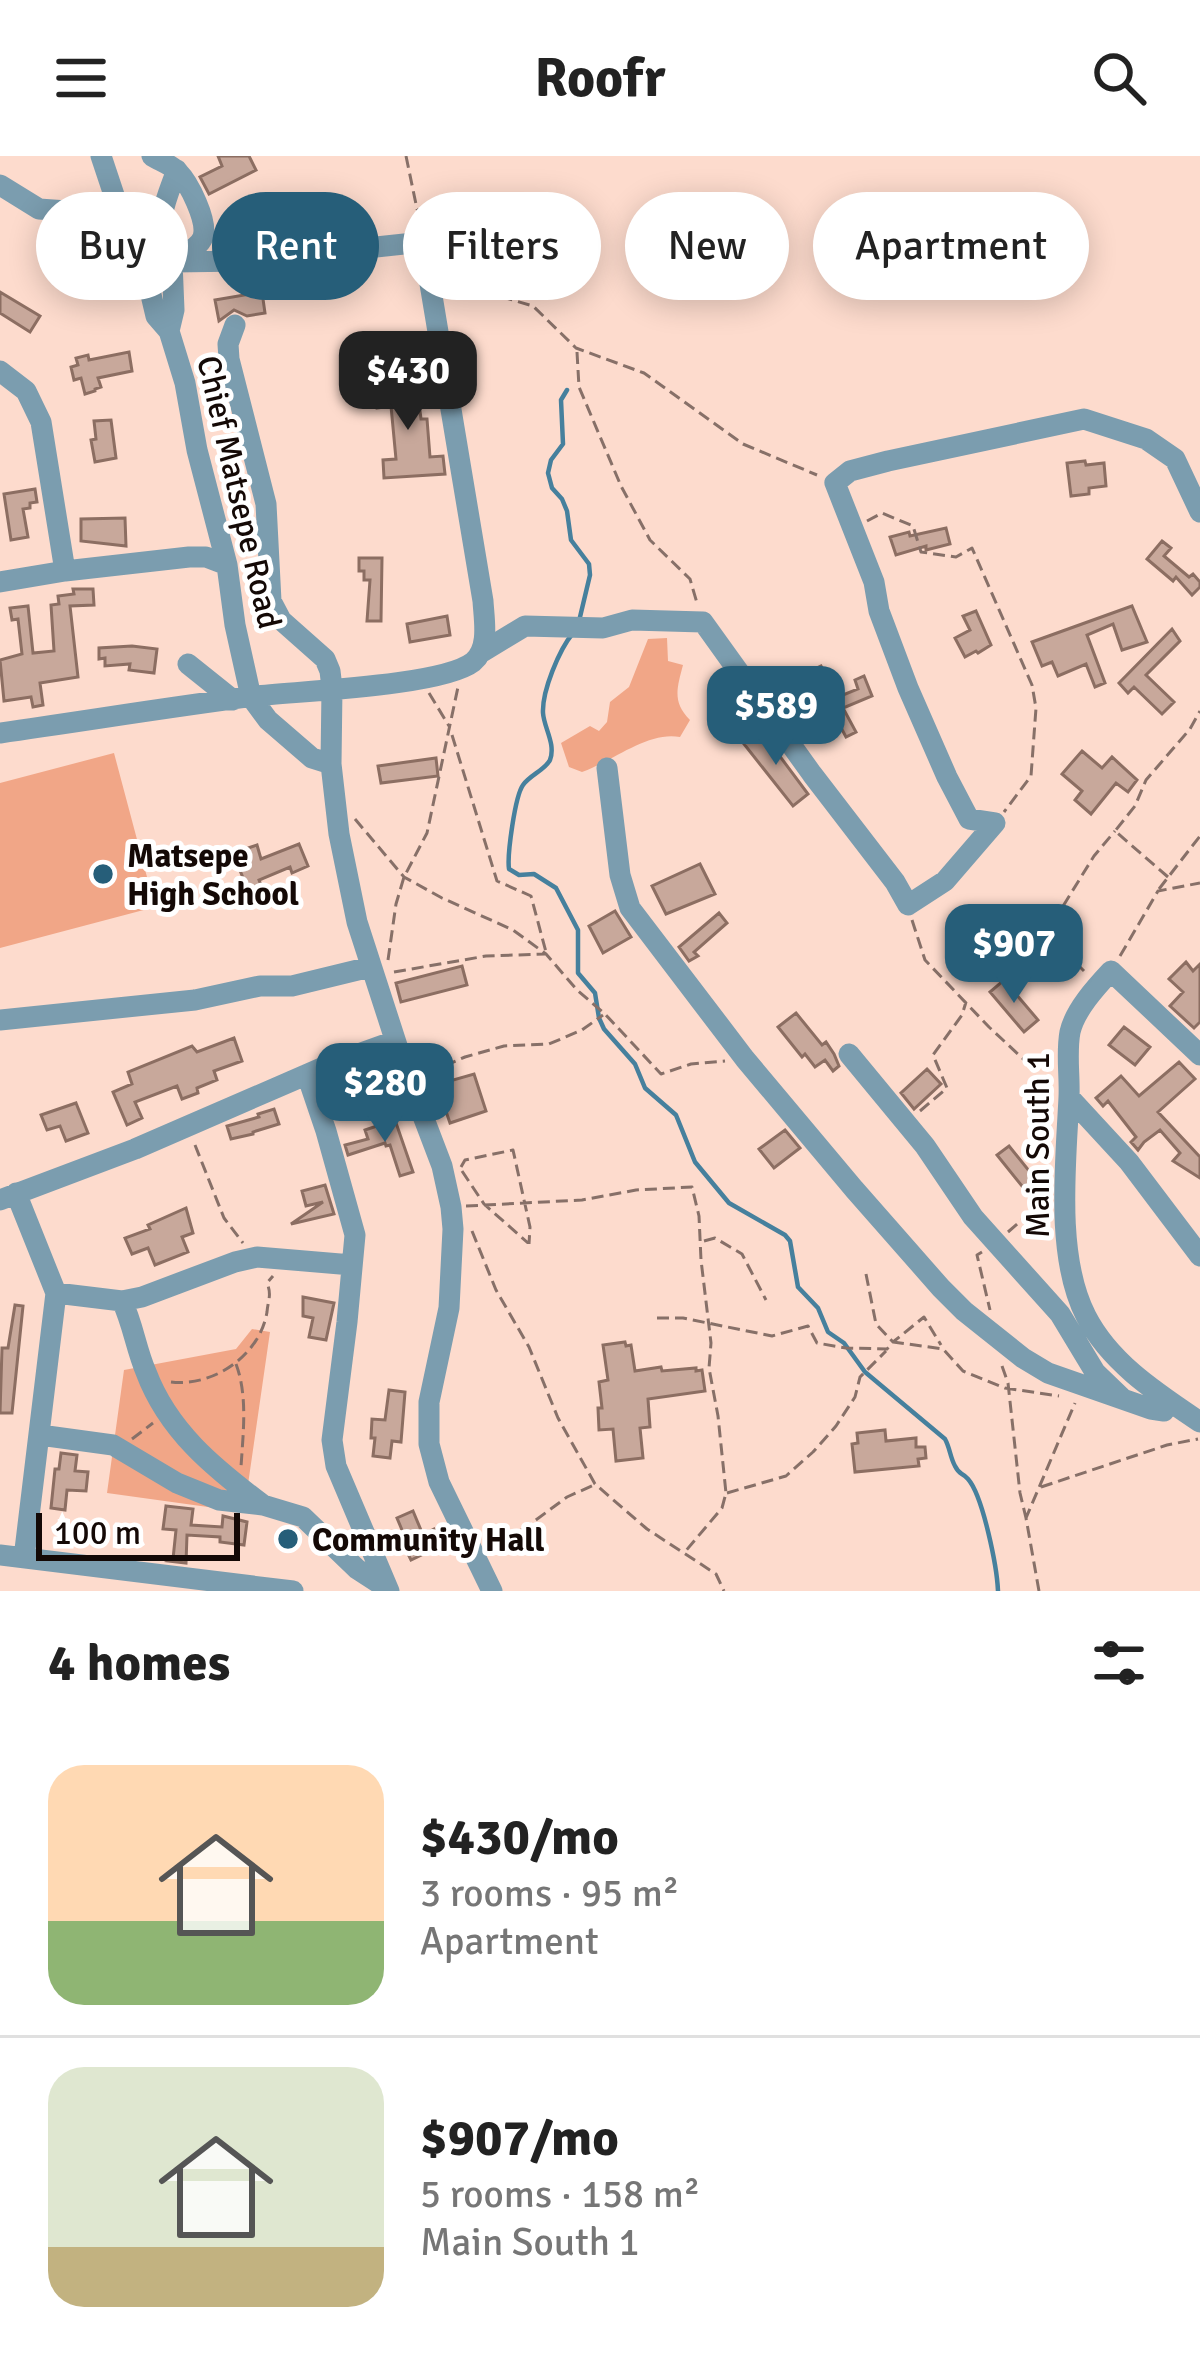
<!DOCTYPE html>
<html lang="en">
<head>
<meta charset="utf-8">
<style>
	body { margin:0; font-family:Signika,sans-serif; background:#f6f6f6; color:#222; height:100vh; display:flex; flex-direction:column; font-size:45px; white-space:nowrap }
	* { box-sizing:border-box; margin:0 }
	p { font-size:39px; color:#767676 }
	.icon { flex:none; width:66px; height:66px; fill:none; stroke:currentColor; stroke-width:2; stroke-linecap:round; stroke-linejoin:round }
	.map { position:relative; height:1435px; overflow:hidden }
	.sheet { display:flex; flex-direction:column; background:#fff; flex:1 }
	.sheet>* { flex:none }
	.guide { position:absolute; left:36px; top:36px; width:1128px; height:108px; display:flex; gap:24px }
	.scale { position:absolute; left:36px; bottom:30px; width:204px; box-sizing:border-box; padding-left:12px; border:6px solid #140906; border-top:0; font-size:33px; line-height:42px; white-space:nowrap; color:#140906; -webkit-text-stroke:9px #fff; paint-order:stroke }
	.price { position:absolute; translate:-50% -102px; padding:0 27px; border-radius:24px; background:#265e79; color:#fff; font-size:39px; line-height:78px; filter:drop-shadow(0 3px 6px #0008) }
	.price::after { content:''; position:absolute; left:50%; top:72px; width:36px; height:27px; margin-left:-18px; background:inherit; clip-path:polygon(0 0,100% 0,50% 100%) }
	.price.on { background:#222; color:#fff }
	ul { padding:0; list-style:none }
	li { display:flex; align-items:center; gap:36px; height:300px; padding:0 48px }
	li+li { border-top:3px solid #e0e0e0 }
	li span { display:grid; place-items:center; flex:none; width:336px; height:240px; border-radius:36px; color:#555 }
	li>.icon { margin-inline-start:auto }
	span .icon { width:144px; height:144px; fill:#fffc; stroke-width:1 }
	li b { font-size:51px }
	h2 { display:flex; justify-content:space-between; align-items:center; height:144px; padding:0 48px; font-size:51px }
	.chip { padding:0 42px; border-radius:54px; background:#fff; box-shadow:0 6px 30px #0003; font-size:42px; line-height:108px }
	.chip.on { background:#265e79; color:#fff }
	header { display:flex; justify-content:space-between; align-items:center; height:156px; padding:0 48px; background:#fff; font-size:54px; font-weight:700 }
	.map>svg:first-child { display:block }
	.green { fill:#f1a687 }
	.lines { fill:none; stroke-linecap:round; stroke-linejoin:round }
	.stream { stroke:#46809d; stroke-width:4.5 }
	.building { fill:#c8a89b; stroke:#8c6e62; stroke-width:3 }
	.path { stroke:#877068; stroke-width:3; stroke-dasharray:12 6; stroke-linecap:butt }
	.minor { stroke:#7b9daf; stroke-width:21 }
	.poi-dot { fill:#265e79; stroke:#fff; stroke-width:4.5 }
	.labels { text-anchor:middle; stroke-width:10; stroke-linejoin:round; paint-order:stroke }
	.street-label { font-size:33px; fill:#140906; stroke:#fff }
	.poi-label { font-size:33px; font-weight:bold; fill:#140906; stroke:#fff; text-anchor:start }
</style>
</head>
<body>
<header><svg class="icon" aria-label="menu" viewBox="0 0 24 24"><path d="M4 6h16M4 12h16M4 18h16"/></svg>Roofr<svg class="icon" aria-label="search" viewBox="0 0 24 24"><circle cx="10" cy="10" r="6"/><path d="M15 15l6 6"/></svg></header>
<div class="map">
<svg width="1200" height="1435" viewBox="0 0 1200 1435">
	<rect width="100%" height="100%" fill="#fddbcd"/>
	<path class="green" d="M 667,482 L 668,505 L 683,509 C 677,532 672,546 690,564 L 680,581 C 648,575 613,605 582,616 L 569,611 L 561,587 L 590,570 L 599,575 L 607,566 L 610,546 L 629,531 L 648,483 Z
		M 114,597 L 155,751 L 0,792 L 0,627 Z
		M 252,1173 L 270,1176 L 244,1356 L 107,1337 L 124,1214 L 236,1193 Z"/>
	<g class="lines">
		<path class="stream" d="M 567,234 L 561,244 L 563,288 L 551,304 L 548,317 L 552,332 L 562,343 L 567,355 L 571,384 L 589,408 L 590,419 L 580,461
			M 573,477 C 559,494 542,535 543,557 C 544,572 556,588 550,604 C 545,614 530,619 523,629 C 515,640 507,699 509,713 L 519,719 L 534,718 L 556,732 L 578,774 L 578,817 L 595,837 L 599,862 L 604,873 L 635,908 L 645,932 L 676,959 L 695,1006 L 729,1047 L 785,1079 L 790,1085 L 798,1131 L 818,1152 L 828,1176 L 844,1187 L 865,1216 L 945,1283 C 950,1292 950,1301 955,1310 C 960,1320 961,1315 968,1323 C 983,1340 997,1411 998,1435"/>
	</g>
	<path class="building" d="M 218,0 L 249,0 L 256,14 L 209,38 L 200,21 L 222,10 Z
		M 0,136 L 40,160 L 30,176 L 0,157 Z
		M 262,136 L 265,157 L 247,160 L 234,154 L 219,165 L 215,144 Z
		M 129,196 L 132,215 L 98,222 L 101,231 L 95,233 L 95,235 L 85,238 L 81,222 L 74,224 L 71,211 L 78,209 L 76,202 L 88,199 L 89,204 Z
		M 416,224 L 421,263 L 427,263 L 430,301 L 443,300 L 445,318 L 384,322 L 383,304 L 396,303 L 391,250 L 377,252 L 374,230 Z
		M 111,264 L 116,302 L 95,306 L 91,284 L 96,283 L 94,265 Z
		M 1085,305 L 1086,309 L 1104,307 L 1106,330 L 1089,332 L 1089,338 L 1071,340 L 1067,307 Z
		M 35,333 L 37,346 L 30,347 L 30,352 L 23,353 L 28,381 L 11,384 L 4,338 Z
		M 125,362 L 126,390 L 81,385 L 81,363 Z
		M 946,372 L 950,388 L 926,394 L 926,390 L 896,399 L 890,381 L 909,376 L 910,380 Z
		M 1162,385 L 1171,392 L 1164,400 L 1189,421 L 1193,418 L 1200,426 L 1200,431 L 1192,439 L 1176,421 L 1173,425 L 1147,403 Z
		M 359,402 L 382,402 L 381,465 L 367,465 L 370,424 L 364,424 L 364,415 L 359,415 Z
		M 73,433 L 93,433 L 94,449 L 70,450 L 78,521 L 40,527 L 43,549 L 33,551 L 31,541 L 4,545 L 0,504 L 22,498 L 18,463 L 12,464 L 10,452 L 28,450 L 33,497 L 54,495 L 51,449 L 59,448 L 58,440 L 74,438 Z
		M 1132,450 L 1147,486 L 1122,494 L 1113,468 L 1087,479 L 1105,527 L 1095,531 L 1086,508 L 1058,520 L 1052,506 L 1042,510 L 1032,486 Z
		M 976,455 L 991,489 L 978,497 L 976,495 L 965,501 L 955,482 L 970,474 L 963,460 Z
		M 447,460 L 450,479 L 410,486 L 407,468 Z
		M 1172,473 L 1180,485 L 1146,519 L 1174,546 L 1162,558 L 1134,531 L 1128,537 L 1119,527 Z
		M 132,490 L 157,493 L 154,517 L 129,514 L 130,508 L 105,510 L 105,502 L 99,503 L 99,492 Z
		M 821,510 L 838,541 L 858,533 L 855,524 L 864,520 L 872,540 L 843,552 L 856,576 L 846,581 L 811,515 Z
		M 761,575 L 808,638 L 793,650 L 744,588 Z
		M 1082,595 L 1102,612 L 1112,601 L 1137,624 L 1128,636 L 1116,627 L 1091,658 L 1075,644 L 1082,635 L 1062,618 Z
		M 436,602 L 438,620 L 381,627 L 378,610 Z
		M 299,688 L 308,710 L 292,717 L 290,711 L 259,724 L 261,729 L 248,734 L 239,712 L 246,709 L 242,694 L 257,689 L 261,703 Z
		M 700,708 L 715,738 L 666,758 L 652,730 Z
		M 615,755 L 631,781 L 603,797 L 589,770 Z
		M 719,757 L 727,767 L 694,796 L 698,800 L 689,805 L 679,791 Z
		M 1186,806 L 1193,815 L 1200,808 L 1200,866 L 1194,872 L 1170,850 L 1183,836 L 1169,823 Z
		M 462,810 L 467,829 L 401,846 L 396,827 Z
		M 1004,824 L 1038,864 L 1024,876 L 990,836 Z
		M 796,857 L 822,889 L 826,886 L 834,898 L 839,910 L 833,915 L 825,904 L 815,911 L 805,898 L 802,901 L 778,871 Z
		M 1124,871 L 1150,891 L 1135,909 L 1109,889 Z
		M 234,882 L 242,905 L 214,915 L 217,924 L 197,932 L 198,937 L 182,943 L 177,930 L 135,946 L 142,962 L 127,969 L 113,936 L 132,928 L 128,916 L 192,890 L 197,896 Z
		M 1179,906 L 1195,923 L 1158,956 L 1200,1001 L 1200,1022 L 1173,1005 L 1180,997 L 1160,974 L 1144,986 L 1138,994 L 1131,986 L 1136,981 L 1108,945 L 1103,950 L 1096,942 L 1121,920 L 1139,940 Z
		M 927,913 L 941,928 L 914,953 L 901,937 Z
		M 474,918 L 486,955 L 450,967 L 436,926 L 449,922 L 450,925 Z
		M 76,947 L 88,977 L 66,985 L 60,970 L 47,974 L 41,959 Z
		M 274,953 L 279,968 L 253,976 L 253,978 L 231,983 L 227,970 L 259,961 L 258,958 Z
		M 395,964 L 413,1016 L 400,1020 L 390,989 L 386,990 L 385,987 L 348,999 L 345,989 L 368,983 L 365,974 Z
		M 785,974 L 800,992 L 774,1012 L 759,993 Z
		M 1009,990 L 1042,1031 L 1030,1040 L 997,999 Z
		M 325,1029 L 334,1058 L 291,1068 L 323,1046 L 306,1050 L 302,1035 Z
		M 186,1052 L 193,1077 L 182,1081 L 188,1096 L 155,1109 L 148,1092 L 132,1098 L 125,1082 L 150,1073 L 148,1069 Z
		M 303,1141 L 334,1147 L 326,1184 L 309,1181 L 313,1162 L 303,1160 Z
		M 15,1149 L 23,1150 L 12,1257 L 0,1257 L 2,1192 L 8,1192 Z
		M 625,1186 L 626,1190 L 631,1189 L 635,1215 L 661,1211 L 662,1215 L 696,1212 L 696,1215 L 702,1214 L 705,1235 L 648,1243 L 650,1271 L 640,1272 L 643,1302 L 616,1305 L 613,1273 L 599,1274 L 598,1252 L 602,1252 L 599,1226 L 608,1224 L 603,1189 Z
		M 389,1234 L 405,1236 L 401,1286 L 392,1285 L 390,1302 L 373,1300 L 375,1282 L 371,1282 L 372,1263 L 385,1264 Z
		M 885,1274 L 886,1285 L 916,1282 L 916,1291 L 925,1291 L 926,1302 L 918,1303 L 919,1310 L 855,1316 L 852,1288 L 858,1287 L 857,1277 Z
		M 61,1297 L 77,1299 L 75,1315 L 88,1316 L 86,1335 L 67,1334 L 65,1354 L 51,1352 L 55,1313 L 59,1313 Z
		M 166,1350 L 193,1353 L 191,1369 L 222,1371 L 223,1360 L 247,1366 L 244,1389 L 220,1386 L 220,1381 L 187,1379 L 186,1407 L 169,1405 L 173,1403 L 176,1374 L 163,1373 Z
		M 413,1355 L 423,1379 L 434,1373 L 442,1389 L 411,1404 L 403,1388 L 407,1386 L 397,1362 Z"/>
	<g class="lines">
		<path class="path" d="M 406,0 L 417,53 L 425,60 L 424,71
			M 448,129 L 489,137 L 533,150 L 576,192 L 644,217 L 743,288 L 817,319
			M 577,196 L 579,231 L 621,330 L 650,384 L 690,423 L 697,447
			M 867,365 L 882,357 L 913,370 L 921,396 L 956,401 L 972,392 L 1032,529 L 1036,552 L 1031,620 L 1004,656
			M 429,537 L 449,570
			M 452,579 L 497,725 L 531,740 L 546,796
			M 355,663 L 404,721 L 442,742 L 513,774 L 546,798 L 577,834 L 605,858 L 661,918 L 691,908 L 725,905
			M 1168,721 L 1115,675 L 1135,650 L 1146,624 L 1190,573 L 1200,555
			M 1159,733 L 1200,680
			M 912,764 L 925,804 L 989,871 L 1034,913
			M 1003,778 C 1021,800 1046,802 1073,805
			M 1120,800 L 1158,735 L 1200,727
			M 388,804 L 396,748 L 404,721 L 427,677 L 458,531
			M 1084,815 L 1074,805 L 1060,755 L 1094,700 L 1115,675
			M 394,816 L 486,800 L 545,798
			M 428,917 L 465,901 L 504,890 L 549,888 L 582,874 L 603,859
			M 920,955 L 947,932 L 933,899 L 962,859 L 966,846
			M 195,989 L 224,1062 L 243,1087
			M 461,1011 L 465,1004 L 513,994 L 530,1071 L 529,1088
			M 462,1015 L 484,1048 L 528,1087
			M 466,1050 L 582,1044 L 636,1034 L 692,1031 L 699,1060 L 701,1104 L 711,1187 L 709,1212 L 718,1260 L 726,1337 L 722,1352 L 684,1397
			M 472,1075 L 496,1134 L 529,1191 L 558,1262 L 595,1328 L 647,1373 L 716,1418 L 724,1435
			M 1008,1076 L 1046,1043
			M 704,1085 L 715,1082 L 742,1098 L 766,1144
			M 982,1096 L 977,1099 L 990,1154
			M 866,1118 L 876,1168 L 893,1186 L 924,1161 L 941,1189
			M 657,1162 L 683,1162 L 772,1180 L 808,1170 L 817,1187 L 846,1192 L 887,1193 L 893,1186 L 943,1193 L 963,1215 L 1005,1232 L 1059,1240
			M 236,1208 C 248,1240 243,1278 241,1311
			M 1002,1210 L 1008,1227 L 1020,1337 L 1026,1362
			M 171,1226 C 214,1231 260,1199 267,1156 C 268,1144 272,1139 267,1127 L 273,1120
			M 132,1283 L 153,1267
			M 1041,1331 L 1167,1289 L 1198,1283
			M 727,1337 L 786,1320 L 813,1296 L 836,1270 L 855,1241 L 860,1221 L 886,1195
			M 493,1396 L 509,1380 L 525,1372 L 567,1341 L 594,1329
			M 1039,1435 L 1026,1362 L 1075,1247"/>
		<path class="minor" d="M 101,0 L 118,51 L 144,109 L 156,160 L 169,175 L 185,227 L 197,294 L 227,409 L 235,469 L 251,541 L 268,564 L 312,602 L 331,608
			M 0,29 L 39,53 L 67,55 L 121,83 L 145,87 L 159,93 L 172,106 C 181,99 199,93 203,81 C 208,65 189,27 178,16 C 172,9 160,5 152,0
			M 159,93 C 158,64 166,42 177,14
			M 235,169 L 228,188 L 229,203 L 266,348 L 271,445 L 281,464 L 325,503 L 330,515 L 332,532 L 331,608 L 339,678 L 357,766 L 402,905 L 442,1010 L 451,1051 L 453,1073 L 449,1152 L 429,1246 L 429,1288 L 439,1326 L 492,1435
			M 0,215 L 26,235 L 41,266 L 65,415
			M 0,426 L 65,415 L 189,401 L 206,401 L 227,409
			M 482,496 L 525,470 L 603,472 L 632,464 L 703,466 L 812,618 L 895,726 L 908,749 L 945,725 L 995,667 L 969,663 L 947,621 L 908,532 L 879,455 L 874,426 L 835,327 L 850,315 L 888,305 L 1084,263 L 1146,283 L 1175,303 L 1200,356
			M 188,508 L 233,544
			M 0,577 C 85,565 170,551 256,540 C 301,535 442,530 473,506 C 490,492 484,464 483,445 L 423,86 L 246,105 L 172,106 L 174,154 L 169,175
			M 607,612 L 620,719 L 630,752 L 745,903 L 854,1033 L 941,1132 L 964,1155 L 1023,1202 L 1048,1217 L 1151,1253 L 1164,1255 L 1170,1246
			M 0,864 L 195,844 L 260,830 L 292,830 L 370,811
			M 849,898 L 925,990 L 973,1061 L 1060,1158 L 1095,1216 L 1121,1241
			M 1200,899 L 1111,815 C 1096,831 1075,854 1070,876 C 1066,897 1070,920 1069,941 C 1066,1006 1055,1100 1086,1160 C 1110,1207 1157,1237 1200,1266
			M 307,919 L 326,975 L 355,1079 L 347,1166 L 332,1284 L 336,1310 L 389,1435
			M 1069,941 L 1129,1006 L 1200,1100
			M 16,1037 L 56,1137 L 24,1402
			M 0,1044 L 135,993 L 331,908 L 395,885
			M 56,1137 L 122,1145 L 142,1141 L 235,1106 L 257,1101 L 352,1109
			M 122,1145 C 133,1168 136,1193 146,1216 C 168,1275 214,1312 263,1349
			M 40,1279 L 113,1289 L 177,1327 L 219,1344 L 263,1349 L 303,1361 L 357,1413 L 388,1433
			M 0,1399 L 293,1435"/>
	</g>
	<g class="poi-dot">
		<circle cx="103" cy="718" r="12"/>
		<circle cx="288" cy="1383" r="12"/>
	</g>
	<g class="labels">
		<g class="street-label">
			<text transform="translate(240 336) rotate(77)" y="12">Chief Matsepe Road</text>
			<text transform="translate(1037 989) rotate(-90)" y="12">Main South 1</text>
		</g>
		<g class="poi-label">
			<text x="127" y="711">Matsepe<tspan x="127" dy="38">High School</tspan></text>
			<text x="312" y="1395">Community Hall</text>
		</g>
	</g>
</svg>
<div class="scale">100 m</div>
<b class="price on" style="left:408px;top:277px">$430</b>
<b class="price" style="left:776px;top:612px">$589</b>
<b class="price" style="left:1014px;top:850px">$907</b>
<b class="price" style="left:385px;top:989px">$280</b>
<div class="guide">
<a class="chip">Buy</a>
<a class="chip on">Rent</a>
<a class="chip">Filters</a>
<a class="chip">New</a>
<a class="chip">Apartment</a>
</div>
</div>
<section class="sheet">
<h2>4 homes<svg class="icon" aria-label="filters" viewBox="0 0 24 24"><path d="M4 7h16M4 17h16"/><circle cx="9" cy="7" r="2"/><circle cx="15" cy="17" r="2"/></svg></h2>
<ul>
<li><span style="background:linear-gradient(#ffd9b3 65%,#8fb573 0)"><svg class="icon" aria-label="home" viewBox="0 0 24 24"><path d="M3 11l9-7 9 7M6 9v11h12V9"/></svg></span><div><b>$430/mo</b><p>3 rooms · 95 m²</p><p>Apartment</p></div></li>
<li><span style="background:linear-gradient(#dfe7d0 75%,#c2b280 0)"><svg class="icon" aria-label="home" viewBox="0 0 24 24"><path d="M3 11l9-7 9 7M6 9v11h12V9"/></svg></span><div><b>$907/mo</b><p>5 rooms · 158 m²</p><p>Main South 1</p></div></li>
</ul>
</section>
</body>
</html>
